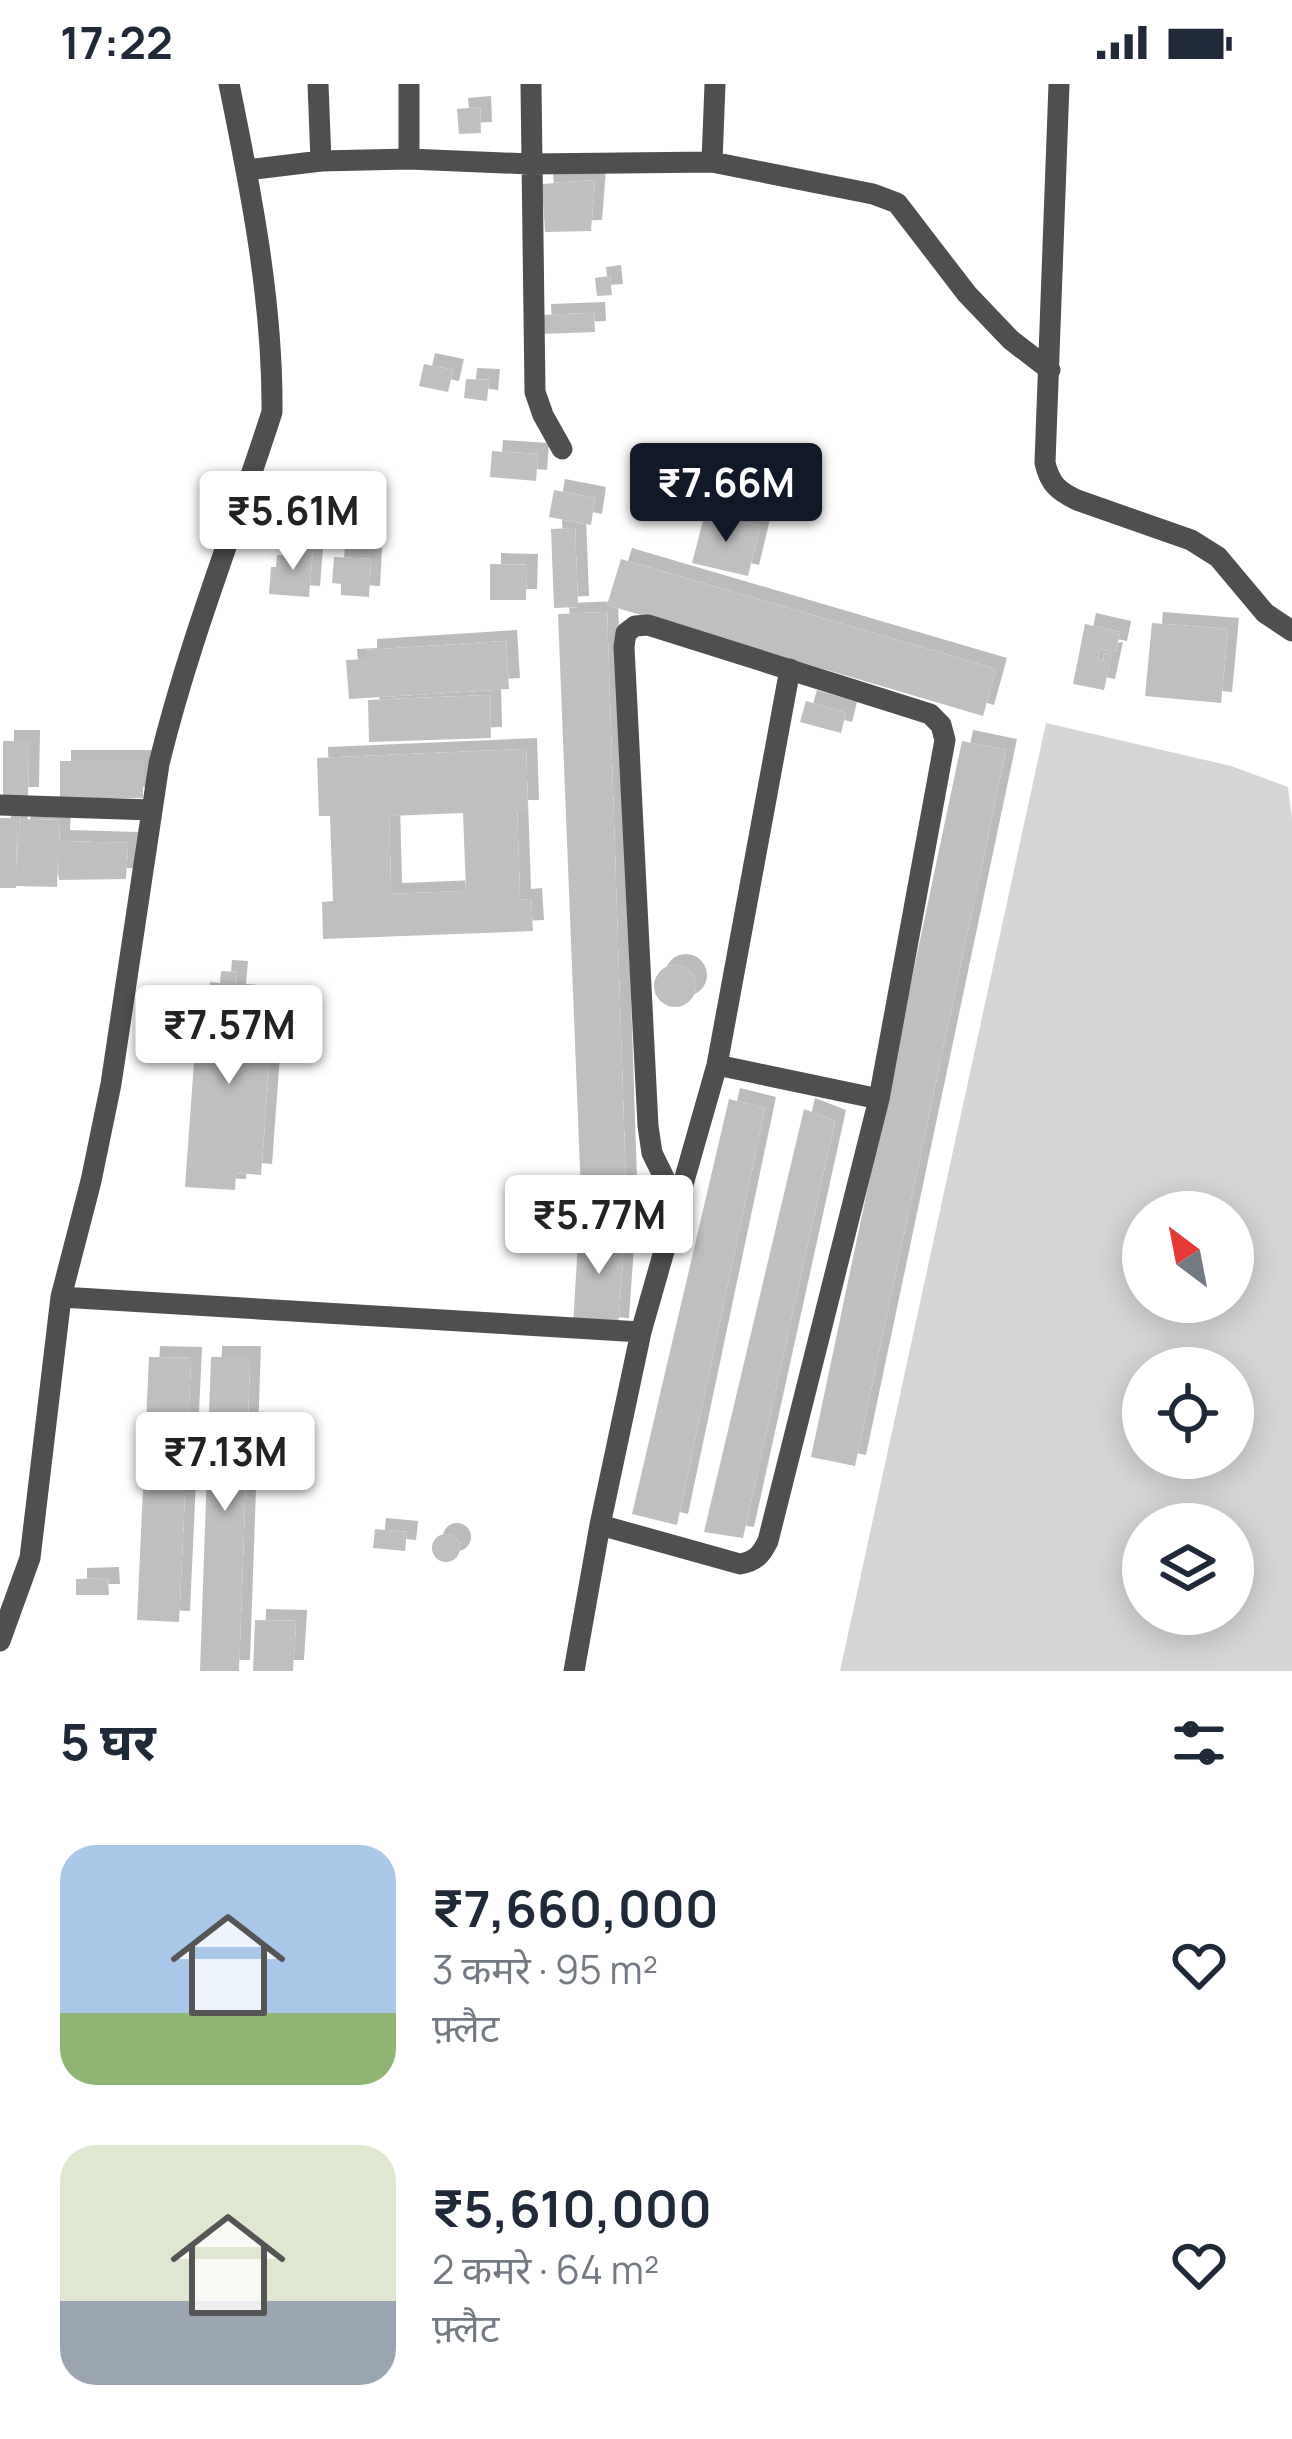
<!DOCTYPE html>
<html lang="hi">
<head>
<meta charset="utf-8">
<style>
	body { margin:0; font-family:Manrope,"Noto Sans Devanagari",sans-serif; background:#f2f2f3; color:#1f2937; height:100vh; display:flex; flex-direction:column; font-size:45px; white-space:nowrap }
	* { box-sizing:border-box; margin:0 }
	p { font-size:39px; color:#747a83 }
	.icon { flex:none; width:66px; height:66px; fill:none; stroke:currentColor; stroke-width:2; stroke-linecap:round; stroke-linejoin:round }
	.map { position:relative; height:1587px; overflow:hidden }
	.side { display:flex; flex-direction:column; background:#fff; flex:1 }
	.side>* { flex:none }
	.needle { width:78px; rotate:328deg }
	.fabs { position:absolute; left:1122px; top:1107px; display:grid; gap:24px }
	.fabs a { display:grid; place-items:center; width:132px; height:132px; border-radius:50%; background:#fff; box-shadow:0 6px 30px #0003; font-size:60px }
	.price { position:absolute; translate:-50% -102px; padding:0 27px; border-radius:12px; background:#fff; color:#222; font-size:39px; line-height:78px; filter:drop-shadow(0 3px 6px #0008) }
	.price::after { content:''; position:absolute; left:50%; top:72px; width:36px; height:27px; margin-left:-18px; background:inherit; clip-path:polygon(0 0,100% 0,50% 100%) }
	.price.on { background:#111827; color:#fff }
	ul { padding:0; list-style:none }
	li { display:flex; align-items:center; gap:36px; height:300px; padding:0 60px }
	li span { display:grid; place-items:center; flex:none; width:336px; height:240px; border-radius:36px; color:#555 }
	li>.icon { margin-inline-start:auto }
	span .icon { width:144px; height:144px; fill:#fffc; stroke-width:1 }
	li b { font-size:51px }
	h2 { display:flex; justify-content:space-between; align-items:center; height:144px; padding:0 60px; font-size:51px }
	.status { display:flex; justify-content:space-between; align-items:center; height:84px; padding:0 60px; background:#fff; direction:ltr }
	.status svg { height:33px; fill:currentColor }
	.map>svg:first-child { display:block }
	.green { fill:#d6d6d6; fill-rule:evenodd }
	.building { fill:#bfbfbf; fill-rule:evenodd; filter:url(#shadow) }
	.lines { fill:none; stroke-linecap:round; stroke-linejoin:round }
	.street { stroke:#4f4f4f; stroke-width:21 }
</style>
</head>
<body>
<div class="status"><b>17:22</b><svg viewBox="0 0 49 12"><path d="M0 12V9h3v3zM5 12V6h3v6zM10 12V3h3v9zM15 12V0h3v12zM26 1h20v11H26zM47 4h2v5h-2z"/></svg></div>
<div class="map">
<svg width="1292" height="1587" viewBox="0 0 1292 1587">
	<defs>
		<filter id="shadow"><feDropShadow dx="11" dy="-11" stdDeviation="0" flood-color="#0004"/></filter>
	</defs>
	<rect width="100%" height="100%" fill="#fff"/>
	<path class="green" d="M 1046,639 L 1231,682 L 1288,703 L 1292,734 L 1292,1587 L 840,1587 ZM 1143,1128 L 1233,1128 L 1233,1218 L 1143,1218 ZM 1143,1284 L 1233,1284 L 1233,1374 L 1143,1374 ZM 1143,1440 L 1233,1440 L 1233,1530 L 1143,1530 Z"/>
	<path class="building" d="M 480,23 L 481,49 L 459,50 L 457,25 Z
		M 595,96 L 591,147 L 545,148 L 542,100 Z
		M 610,192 L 612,211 L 597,212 L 595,194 Z
		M 594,229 L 595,248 L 541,250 L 540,231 Z
		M 424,280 L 453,286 L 448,308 L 419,302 Z
		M 466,295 L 489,296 L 487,317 L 464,314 Z
		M 492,367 L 538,370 L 536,397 L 490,393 Z
		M 554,406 L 595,414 L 591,441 L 549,433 Z
		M 705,429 L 760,442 L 748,492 L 692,479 Z
		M 575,444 L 578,523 L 554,524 L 551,445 Z
		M 291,460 L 313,462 L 309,513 L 269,510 L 271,483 L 276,483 L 277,471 L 290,472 Z
		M 334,473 L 371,475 L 369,513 L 341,511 L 341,500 L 332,499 Z
		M 621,475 L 996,585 L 983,632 L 607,521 Z
		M 490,480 L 527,481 L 526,516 L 490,516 Z
		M 607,528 L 627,1137 L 582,1135 L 558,530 Z
		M 1152,539 L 1228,545 L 1221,619 L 1145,612 Z
		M 1085,540 L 1120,548 L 1116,568 L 1100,565 L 1098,576 L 1104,577 L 1103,570 L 1112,569 L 1104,606 L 1073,600 Z
		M 506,557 L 509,605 L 349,615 L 346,576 L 366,575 L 366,566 Z
		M 490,611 L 491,654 L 369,658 L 368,616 Z
		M 806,617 L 846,629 L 841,649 L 800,638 Z
		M 3,657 L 29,657 L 28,714 L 3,714 Z
		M 962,657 L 1006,666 L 855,1382 L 811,1373 Z
		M 526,665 L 528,727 L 517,727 L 520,816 L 531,815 L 533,847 L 323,855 L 322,818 L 333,817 L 330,732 L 319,732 L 317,674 ZM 463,729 L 466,807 L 391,810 L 389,732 Z
		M 60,677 L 143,677 L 143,714 L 60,714 Z
		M 0,734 L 17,734 L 16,787 L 20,735 L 60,736 L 59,757 L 128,759 L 126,795 L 59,796 L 58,772 L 57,803 L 16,802 L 16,804 L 0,804 Z
		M654 902a21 21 0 1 1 42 0a21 21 0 1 1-42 0Z
		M 221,887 L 237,888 L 235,911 L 274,914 L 261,1091 L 236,1089 L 235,1106 L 185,1103 L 199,909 L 219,911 Z
		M 729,1015 L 765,1024 L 677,1441 L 632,1430 Z
		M 804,1025 L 835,1037 L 743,1454 L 704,1448 Z
		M 579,1141 L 625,1144 L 618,1245 L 573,1242 Z
		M 149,1273 L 191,1274 L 179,1538 L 137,1536 Z
		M 211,1273 L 250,1273 L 239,1587 L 200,1587 Z
		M 375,1445 L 407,1448 L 405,1467 L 373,1464 Z
		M432 1464a14 14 0 1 1 28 0a14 14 0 1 1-28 0Z
		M 108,1494 L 109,1511 L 76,1511 L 76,1495 Z
		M 255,1536 L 296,1537 L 293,1587 L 253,1587 Z"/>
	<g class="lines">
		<path class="street" d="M 318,0 L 321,77
			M 409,0 L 409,75
			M 531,0 L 535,308 L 543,331 L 562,365
			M 1059,0 L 1045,379 C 1050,400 1058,407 1077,416 L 1191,456 L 1218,473 L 1265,529 L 1292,547
			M 712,78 L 715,0
			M 247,86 L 321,77 L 409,75 L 530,80 L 712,78 L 873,110 L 897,119 L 967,210 L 1011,256 L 1050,286
			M 0,721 L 152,726
			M 717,981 L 879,1015
			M 61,1213 L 641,1248
			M 600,1441 L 740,1480 C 756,1477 761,1471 768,1457 L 879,1015 L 945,656 L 941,641 L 930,630 L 648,541 L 635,542 L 626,549 L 624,563 L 648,1042 L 652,1069 L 677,1120
			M 0,1557 L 30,1474 L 61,1213 L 91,1097 L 111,1000 L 159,680 C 188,560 234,446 272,328 C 273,219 251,107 229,0
			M 574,1587 L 600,1441 L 641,1248 L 717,981 L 790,585"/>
	</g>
</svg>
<div class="fabs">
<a><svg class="needle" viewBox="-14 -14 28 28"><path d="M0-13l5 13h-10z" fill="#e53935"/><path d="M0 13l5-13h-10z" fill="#747a83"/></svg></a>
<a><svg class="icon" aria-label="locate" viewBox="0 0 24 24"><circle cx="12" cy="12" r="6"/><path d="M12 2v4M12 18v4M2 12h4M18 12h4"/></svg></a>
<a><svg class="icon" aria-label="layers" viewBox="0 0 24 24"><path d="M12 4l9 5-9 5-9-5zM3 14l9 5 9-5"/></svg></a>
</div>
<b class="price on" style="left:726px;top:461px">₹7.66M</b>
<b class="price" style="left:293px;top:489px">₹5.61M</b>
<b class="price" style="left:229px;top:1003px">₹7.57M</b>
<b class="price" style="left:599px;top:1193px">₹5.77M</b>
<b class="price" style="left:225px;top:1430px">₹7.13M</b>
</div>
<section class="side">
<h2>5 घर<svg class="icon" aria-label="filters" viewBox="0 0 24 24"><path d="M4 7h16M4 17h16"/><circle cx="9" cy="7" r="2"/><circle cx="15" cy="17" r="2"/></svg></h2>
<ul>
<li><span style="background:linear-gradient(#a9c7e8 70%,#8fb573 0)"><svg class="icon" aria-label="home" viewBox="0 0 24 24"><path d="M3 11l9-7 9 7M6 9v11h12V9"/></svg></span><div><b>₹7,660,000</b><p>3 कमरे · 95 m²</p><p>फ़्लैट</p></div><svg class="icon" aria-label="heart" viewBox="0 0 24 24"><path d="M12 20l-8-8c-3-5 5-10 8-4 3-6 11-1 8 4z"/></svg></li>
<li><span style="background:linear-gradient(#dfe7d0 65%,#9aa5b1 0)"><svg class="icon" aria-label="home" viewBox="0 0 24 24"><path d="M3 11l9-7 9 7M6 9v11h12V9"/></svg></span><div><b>₹5,610,000</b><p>2 कमरे · 64 m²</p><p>फ़्लैट</p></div><svg class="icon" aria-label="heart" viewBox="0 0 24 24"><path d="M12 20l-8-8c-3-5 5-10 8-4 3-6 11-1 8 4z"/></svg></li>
</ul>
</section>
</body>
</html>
